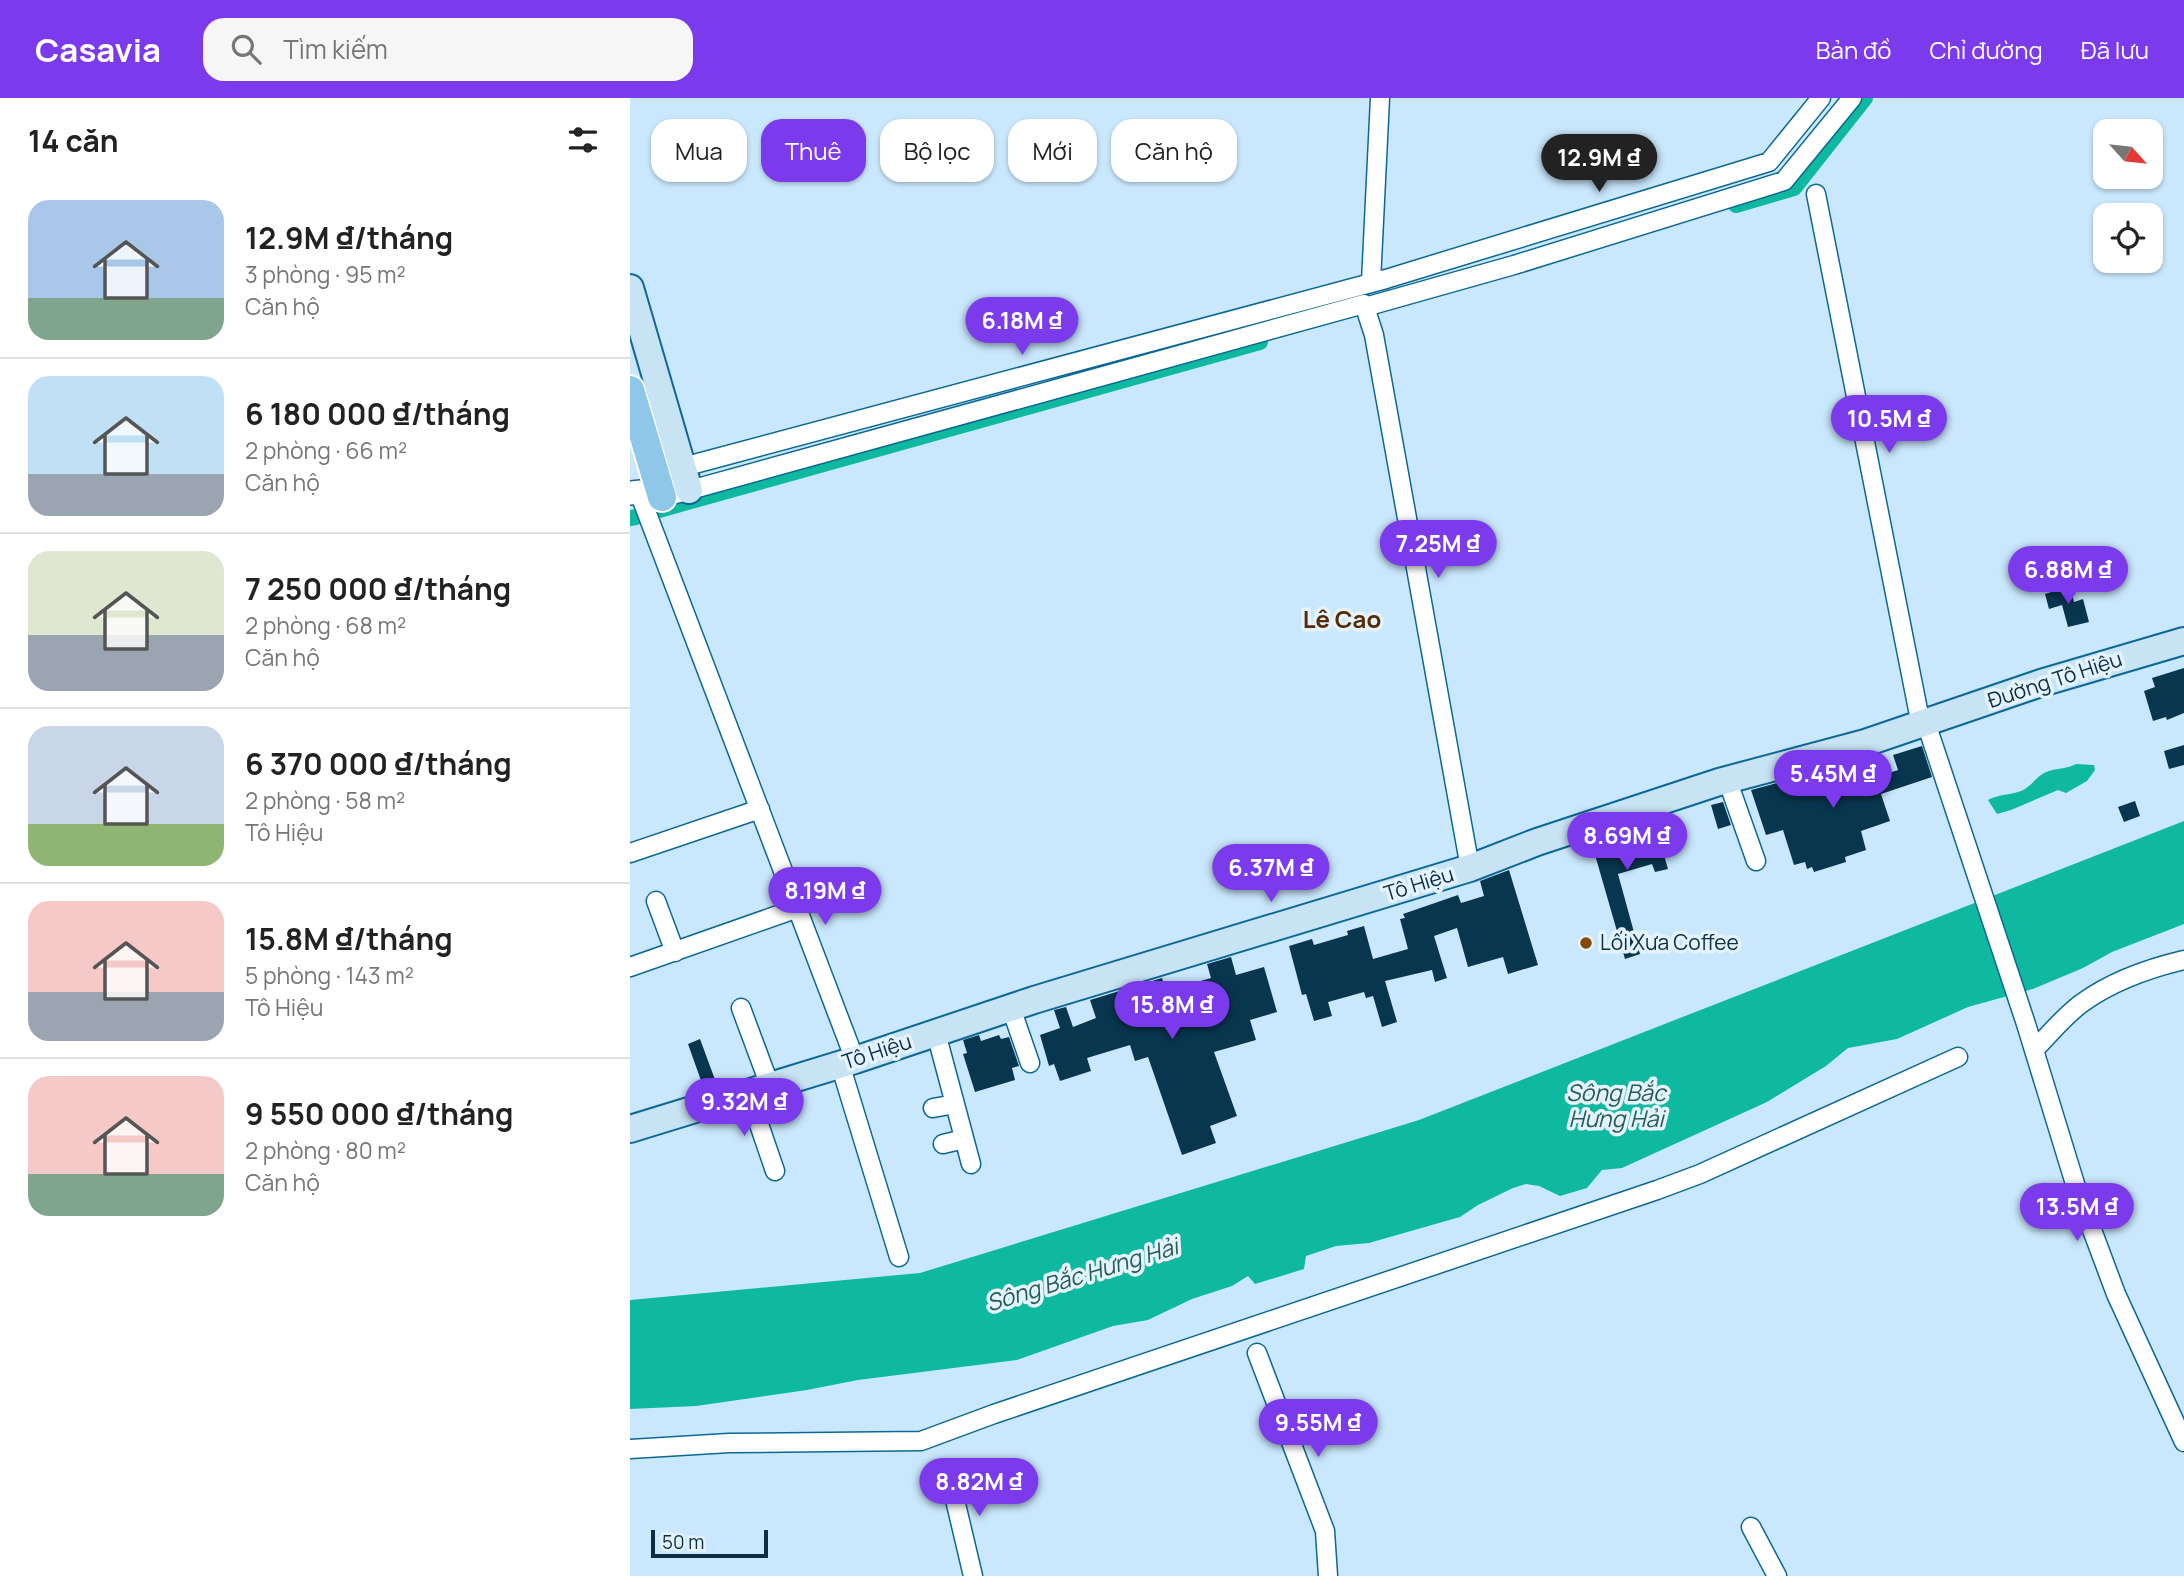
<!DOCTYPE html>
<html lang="vi">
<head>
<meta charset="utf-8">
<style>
	body { margin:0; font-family:Manrope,sans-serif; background:#f6f6f6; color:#222; height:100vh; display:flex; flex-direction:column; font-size:26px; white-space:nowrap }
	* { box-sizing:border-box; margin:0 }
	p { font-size:23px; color:#767676 }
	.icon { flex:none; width:38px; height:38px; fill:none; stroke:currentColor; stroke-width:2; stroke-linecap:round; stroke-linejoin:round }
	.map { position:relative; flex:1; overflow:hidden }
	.drawer { display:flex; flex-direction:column; background:#fff; width:630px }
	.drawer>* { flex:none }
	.top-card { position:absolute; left:21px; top:21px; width:665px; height:63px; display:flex; gap:14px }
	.needle { width:46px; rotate:117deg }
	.fabs { position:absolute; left:1463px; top:21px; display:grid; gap:14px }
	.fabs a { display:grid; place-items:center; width:70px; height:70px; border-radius:14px; background:#fff; box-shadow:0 2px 5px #0004; font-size:35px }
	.scale { position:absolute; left:21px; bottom:18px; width:117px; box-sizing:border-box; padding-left:7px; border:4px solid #0c2e42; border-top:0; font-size:19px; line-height:24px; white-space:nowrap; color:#0c2e42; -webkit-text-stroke:5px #e4f3fd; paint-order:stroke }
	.price { position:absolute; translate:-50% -60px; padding:0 16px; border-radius:24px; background:#7c3aed; color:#fff; font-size:23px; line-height:46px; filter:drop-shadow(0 2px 4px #0008) }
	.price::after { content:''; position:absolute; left:50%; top:42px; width:21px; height:16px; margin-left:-10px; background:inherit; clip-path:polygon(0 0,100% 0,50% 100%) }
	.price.active { background:#222; color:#fff }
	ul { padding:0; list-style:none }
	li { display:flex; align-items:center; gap:21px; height:175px; padding:0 28px }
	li+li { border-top:2px solid #e0e0e0 }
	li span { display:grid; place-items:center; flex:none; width:196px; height:140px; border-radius:21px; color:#555 }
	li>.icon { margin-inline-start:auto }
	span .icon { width:84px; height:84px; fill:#fffc; stroke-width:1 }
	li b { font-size:30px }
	h2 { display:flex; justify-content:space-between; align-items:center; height:84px; padding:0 28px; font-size:30px }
	.tag { padding:0 24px; border-radius:21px; background:#fff; box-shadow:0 2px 5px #0004; font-size:24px; line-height:63px }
	.tag.active { background:#7c3aed; color:#fff }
	header { display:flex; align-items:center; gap:42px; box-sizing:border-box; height:98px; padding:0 35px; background:#7c3aed; color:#fff }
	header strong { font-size:33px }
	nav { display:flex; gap:38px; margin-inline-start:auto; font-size:24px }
	.search { width:490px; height:63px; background:#f6f6f6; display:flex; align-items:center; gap:18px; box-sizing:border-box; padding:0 24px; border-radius:21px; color:#767676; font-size:26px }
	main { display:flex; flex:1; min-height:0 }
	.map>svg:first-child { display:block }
	.water { fill:#0fb9a0 }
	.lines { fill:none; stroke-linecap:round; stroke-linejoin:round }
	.canal { stroke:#0fb9a0; stroke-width:16 }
	.building { fill:#09364f }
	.minor-casing { stroke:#0b6896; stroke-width:21 }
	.tertiary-casing { stroke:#0b6896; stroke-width:26 }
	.secondary-casing { stroke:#0b6896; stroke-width:30 }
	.primary-casing { stroke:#fff; stroke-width:32 }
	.minor { stroke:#fff; stroke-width:18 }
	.tertiary { stroke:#fff; stroke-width:23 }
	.secondary { stroke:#c7e3f4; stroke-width:26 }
	.primary { stroke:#8ec7e9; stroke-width:28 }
	.poi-dot { fill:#864809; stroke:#e4f3fd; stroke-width:2.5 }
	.labels { text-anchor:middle; stroke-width:7; stroke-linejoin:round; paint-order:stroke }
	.street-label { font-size:21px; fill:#0c2e42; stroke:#e4f3fd }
	.poi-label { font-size:21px; fill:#0c2e42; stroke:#e4f3fd; text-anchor:start }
	.water-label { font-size:23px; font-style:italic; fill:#245d52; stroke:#e4f3fd }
	.quarter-label { font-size:24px; font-weight:bold; fill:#562c02; stroke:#e4f3fd }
</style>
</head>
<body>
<header>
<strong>Casavia</strong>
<div class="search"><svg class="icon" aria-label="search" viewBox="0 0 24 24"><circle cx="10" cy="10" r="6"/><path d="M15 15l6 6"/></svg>Tìm kiếm</div>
<nav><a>Bản đồ</a><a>Chỉ đường</a><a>Đã lưu</a></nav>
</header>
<main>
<section class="drawer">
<h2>14 căn<svg class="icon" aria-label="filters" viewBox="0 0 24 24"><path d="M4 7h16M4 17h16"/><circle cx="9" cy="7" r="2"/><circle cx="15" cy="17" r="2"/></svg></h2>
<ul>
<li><span style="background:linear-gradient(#a9c7e8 70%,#7fa58c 0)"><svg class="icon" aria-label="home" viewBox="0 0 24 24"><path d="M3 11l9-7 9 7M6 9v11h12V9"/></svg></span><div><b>12.9M ₫/tháng</b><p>3 phòng · 95 m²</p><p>Căn hộ</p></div></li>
<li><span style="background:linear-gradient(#bfe0f5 70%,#9aa5b1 0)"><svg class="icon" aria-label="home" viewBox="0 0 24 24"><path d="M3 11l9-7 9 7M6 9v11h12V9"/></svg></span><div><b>6 180 000 ₫/tháng</b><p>2 phòng · 66 m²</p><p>Căn hộ</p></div></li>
<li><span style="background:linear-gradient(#dfe7d0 60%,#9aa5b1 0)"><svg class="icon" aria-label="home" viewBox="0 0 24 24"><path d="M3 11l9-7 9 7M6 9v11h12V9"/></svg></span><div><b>7 250 000 ₫/tháng</b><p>2 phòng · 68 m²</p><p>Căn hộ</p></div></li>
<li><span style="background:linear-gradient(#c9d6e8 70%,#8fb573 0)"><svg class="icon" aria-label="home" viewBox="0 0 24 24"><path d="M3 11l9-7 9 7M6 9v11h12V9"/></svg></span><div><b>6 370 000 ₫/tháng</b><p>2 phòng · 58 m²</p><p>Tô Hiệu</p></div></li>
<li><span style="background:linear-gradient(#f6c9c9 65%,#9aa5b1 0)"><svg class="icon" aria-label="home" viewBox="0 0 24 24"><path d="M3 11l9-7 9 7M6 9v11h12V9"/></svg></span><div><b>15.8M ₫/tháng</b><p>5 phòng · 143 m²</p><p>Tô Hiệu</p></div></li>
<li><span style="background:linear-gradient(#f6c9c9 70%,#7fa58c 0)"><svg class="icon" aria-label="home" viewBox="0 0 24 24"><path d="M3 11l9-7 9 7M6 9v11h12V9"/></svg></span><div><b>9 550 000 ₫/tháng</b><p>2 phòng · 80 m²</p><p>Căn hộ</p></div></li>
</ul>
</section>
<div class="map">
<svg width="1554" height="1478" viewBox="0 0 1554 1478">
	<rect width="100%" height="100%" fill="#cae8fd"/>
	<path class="water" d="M 1446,666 L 1464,667 L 1465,672 L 1457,683 L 1436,695 L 1428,692 L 1381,712 L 1367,716 L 1358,702 C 1369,696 1381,697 1391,693 C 1403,688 1406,677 1419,673 C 1429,670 1437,671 1446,666 Z
		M 1554,723 L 1554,826 L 1482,854 L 1453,870 L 1403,891 L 1338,909 L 1267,941 L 1218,950 L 1196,968 L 1137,1004 L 992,1070 L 972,1072 L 957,1090 L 930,1098 L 909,1088 L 896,1086 L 883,1090 L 848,1107 L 830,1119 L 739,1145 L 706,1148 L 676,1158 L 674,1171 L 625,1186 L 618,1178 L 602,1188 L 562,1201 L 518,1222 L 483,1228 L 387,1262 L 228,1282 L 177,1292 L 66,1308 L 0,1311 L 0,1202 L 290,1175 L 789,1022 Z"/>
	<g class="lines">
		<path class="canal" d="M 1106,107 L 1164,90 L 1235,0
			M 29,412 L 630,244
			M 0,420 L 6,419"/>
	</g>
	<path class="building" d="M 1440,488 L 1444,504 L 1453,501 L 1459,524 L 1438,529 L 1432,507 L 1419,511 L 1415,496 Z
		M 1554,570 L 1554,615 L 1537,622 L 1536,619 L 1523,623 L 1514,593 L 1525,589 L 1522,580 Z
		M 1554,647 L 1554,667 L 1539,671 L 1534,653 Z
		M 1292,648 L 1302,679 L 1251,696 L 1260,723 L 1231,733 L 1236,752 L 1215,759 L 1216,764 L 1184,774 L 1182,769 L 1177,771 L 1175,764 L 1164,767 L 1153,732 L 1136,737 L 1121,692 L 1210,668 L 1216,689 L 1268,672 L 1263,657 Z
		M 1505,703 L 1510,718 L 1494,724 L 1488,709 Z
		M 1093,704 L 1101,727 L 1088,731 L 1081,707 Z
		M 1024,722 L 1038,771 L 1025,774 L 1022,766 L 988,776 L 1010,856 L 995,861 L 961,743 Z
		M 879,772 L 908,867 L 878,876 L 873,859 L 838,869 L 827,830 L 804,838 L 817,880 L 805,884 L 802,872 L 755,883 L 767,924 L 752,929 L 743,898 L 736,900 L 734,894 L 698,904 L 702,918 L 684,923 L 676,896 L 672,897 L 659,848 L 682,841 L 684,847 L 718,837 L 717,833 L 734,828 L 743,861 L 778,851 L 770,821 L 775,820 L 773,816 L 828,797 L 831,805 L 854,798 L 850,783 Z
		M 601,859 L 606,877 L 634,869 L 647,914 L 620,922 L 626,942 L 584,954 L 607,1018 L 580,1028 L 586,1045 L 552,1057 L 518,959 L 505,963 L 500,947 L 457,960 L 461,973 L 430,983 L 424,966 L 419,968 L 410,937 L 430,930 L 424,912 L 436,909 L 443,929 L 466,920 L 460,902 L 532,880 L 536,893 L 581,880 L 577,866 Z
		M 349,937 L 351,943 L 369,937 L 371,941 L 379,939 L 389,968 L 382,970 L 385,982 L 345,994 L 333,956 L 337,955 L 333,942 Z
		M 70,941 L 87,987 L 74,991 L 58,946 Z"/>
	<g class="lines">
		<defs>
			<path id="minor" d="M 1186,96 L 1291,627
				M 741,184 L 750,0
				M 735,209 L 884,167 L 1154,83 L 1222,0
				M 53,369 L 756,181 L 1139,64 L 1191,0
				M 1296,625 L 1396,926 L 1446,1089 L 1486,1196 L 1554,1344
				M 1097,681 L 1126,763
				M 0,755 L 130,711
				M 26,803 L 45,854
				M 0,869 L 168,810
				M 111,910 L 140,988
				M 381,910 L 400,965
				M 306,935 L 341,1066
				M 1404,952 C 1419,937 1434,918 1452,905 C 1481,884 1520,870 1554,862
				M 225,962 L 13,405 L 734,206 L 744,237 L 840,770
				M 210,966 L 269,1159
				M 118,994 L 145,1073
				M 303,1010 L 325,1006
				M 313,1046 L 334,1041
				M 627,1255 L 695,1433 L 698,1478
				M 0,1351 L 99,1345 L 291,1343 L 364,1316 L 1027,1092 L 1070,1076 L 1328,959
				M 318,1372 L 343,1478
				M 1121,1429 L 1147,1478"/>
			<path id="tertiary" d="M 0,395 L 11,394 L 32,399"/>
			<path id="secondary" d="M 0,190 L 59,392
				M 0,1031 L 225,962 L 404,902 L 840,770 L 907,744 L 1089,684 L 1235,645 L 1411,585 L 1554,543"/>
			<path id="primary" d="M 0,292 L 32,399"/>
		</defs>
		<use href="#minor" class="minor-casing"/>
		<use href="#tertiary" class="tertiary-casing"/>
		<use href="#secondary" class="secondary-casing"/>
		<use href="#primary" class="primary-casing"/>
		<use href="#minor" class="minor"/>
		<use href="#tertiary" class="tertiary"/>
		<use href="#secondary" class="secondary"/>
		<use href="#primary" class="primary"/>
	</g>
	<circle class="poi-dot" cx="956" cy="845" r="7"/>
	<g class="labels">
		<g class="street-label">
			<text transform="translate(1425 582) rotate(-18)" y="7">Đường Tô Hiệu</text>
			<text transform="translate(789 786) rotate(-17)" y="7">Tô Hiệu</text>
			<text transform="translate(247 954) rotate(-18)" y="7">Tô Hiệu</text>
		</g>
		<g class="poi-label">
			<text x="970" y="852">Lối Xưa Coffee</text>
		</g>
		<g class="water-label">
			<text x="986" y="1003">Sông Bắc<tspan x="986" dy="26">Hưng Hải</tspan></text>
			<text transform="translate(452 1177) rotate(-17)" y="8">Sông Bắc Hưng Hải</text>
		</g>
		<g class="quarter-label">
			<text x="712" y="530">Lê Cao</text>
		</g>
	</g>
</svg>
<div class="fabs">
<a><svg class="needle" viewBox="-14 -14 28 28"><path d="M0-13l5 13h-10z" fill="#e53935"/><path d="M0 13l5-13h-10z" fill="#767676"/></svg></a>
<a><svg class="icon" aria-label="locate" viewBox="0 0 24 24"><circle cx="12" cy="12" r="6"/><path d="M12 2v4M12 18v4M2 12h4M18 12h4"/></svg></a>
</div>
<div class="scale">50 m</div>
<b class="price active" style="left:969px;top:96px">12.9M ₫</b>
<b class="price" style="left:392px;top:259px">6.18M ₫</b>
<b class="price" style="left:1259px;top:357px">10.5M ₫</b>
<b class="price" style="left:808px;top:482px">7.25M ₫</b>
<b class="price" style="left:1438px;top:508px">6.88M ₫</b>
<b class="price" style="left:1203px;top:712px">5.45M ₫</b>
<b class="price" style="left:997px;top:774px">8.69M ₫</b>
<b class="price" style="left:641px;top:806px">6.37M ₫</b>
<b class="price" style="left:195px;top:829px">8.19M ₫</b>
<b class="price" style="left:542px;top:943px">15.8M ₫</b>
<b class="price" style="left:114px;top:1040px">9.32M ₫</b>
<b class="price" style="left:1447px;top:1145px">13.5M ₫</b>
<b class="price" style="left:688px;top:1361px">9.55M ₫</b>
<b class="price" style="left:349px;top:1420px">8.82M ₫</b>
<div class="top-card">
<a class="tag">Mua</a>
<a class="tag active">Thuê</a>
<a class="tag">Bộ lọc</a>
<a class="tag">Mới</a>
<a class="tag">Căn hộ</a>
</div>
</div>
</main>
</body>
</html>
